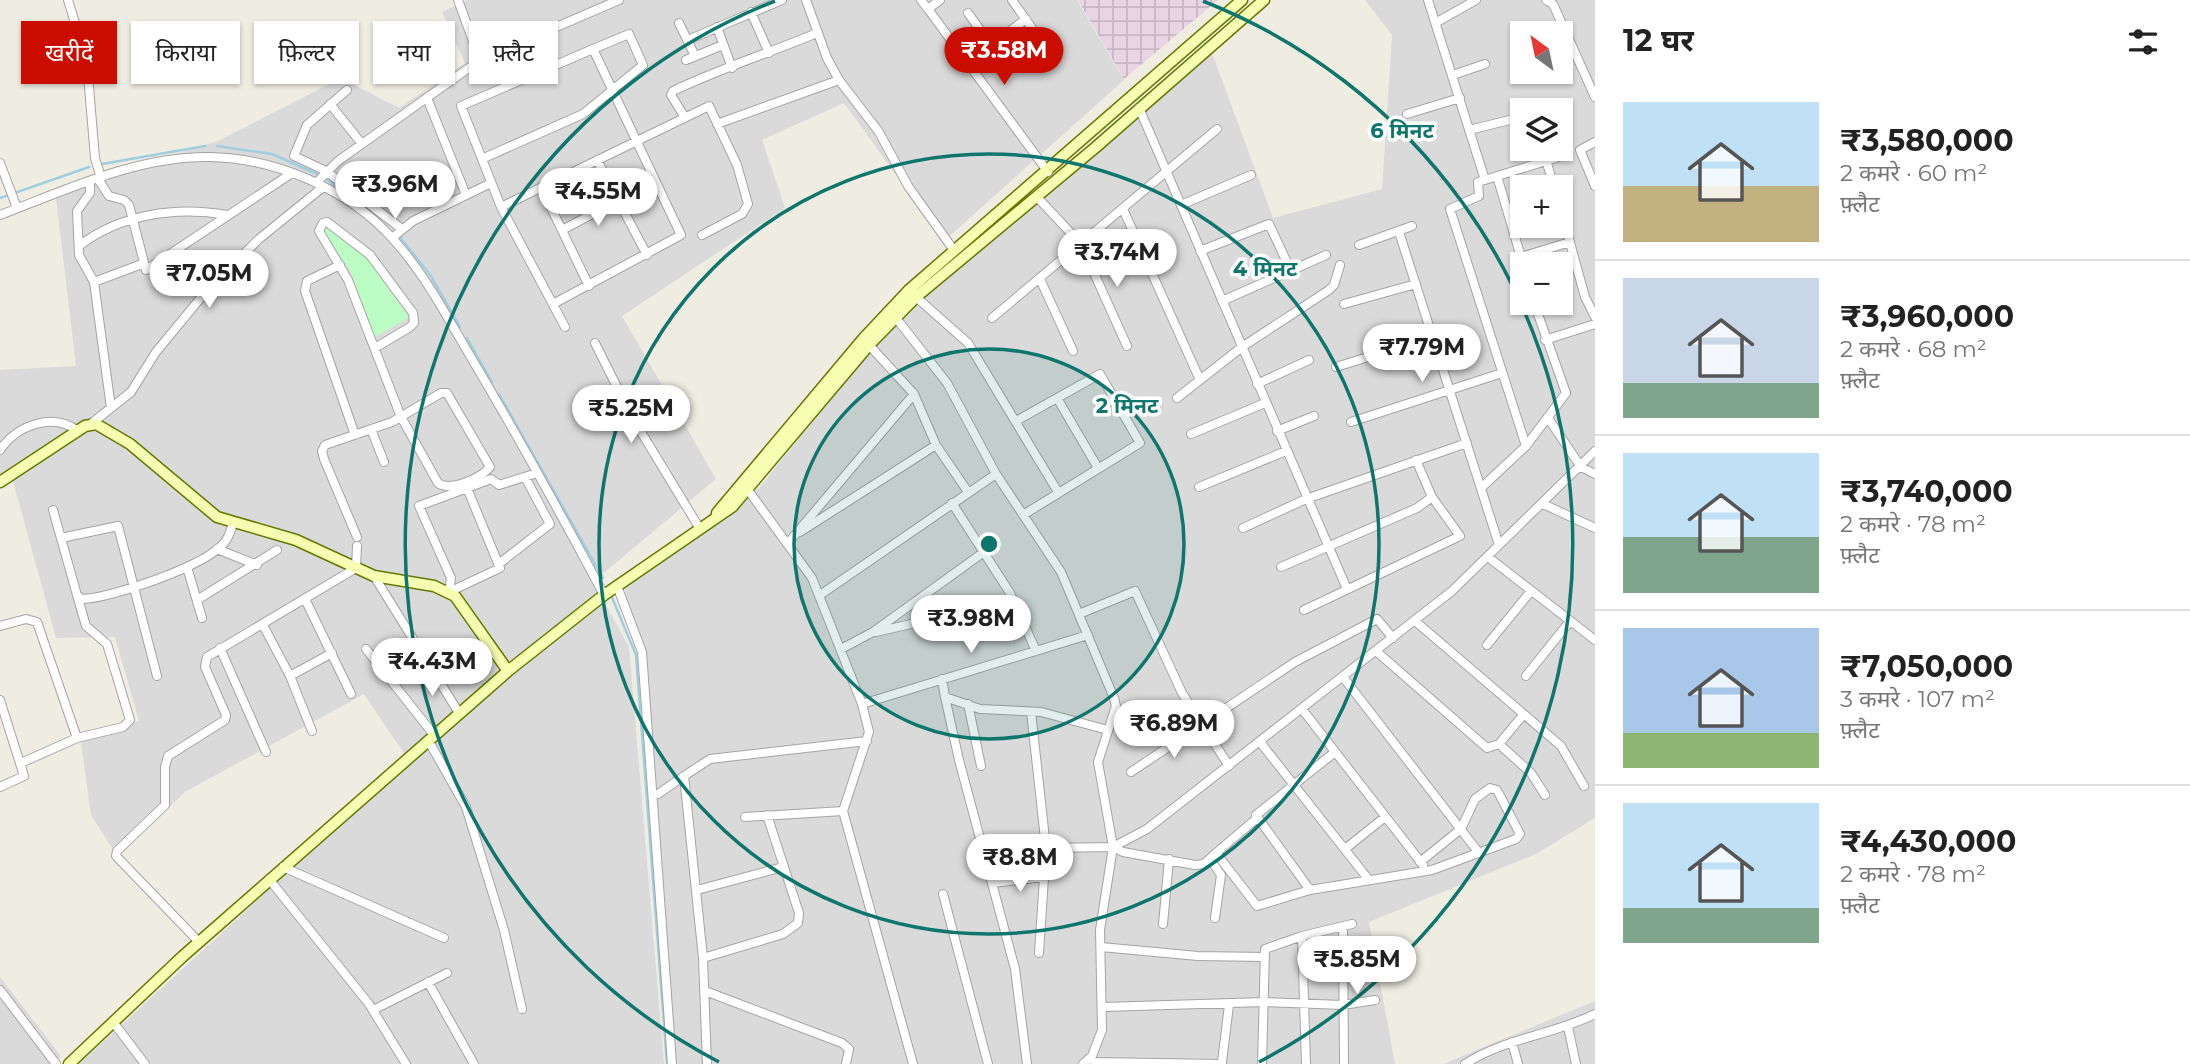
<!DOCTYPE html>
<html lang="hi">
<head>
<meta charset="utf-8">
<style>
	body { margin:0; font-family:Montserrat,"Noto Sans Devanagari",sans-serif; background:#f6f6f6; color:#222; height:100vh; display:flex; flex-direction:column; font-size:26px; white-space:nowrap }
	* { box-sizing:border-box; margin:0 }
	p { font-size:23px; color:#767676 }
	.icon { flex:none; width:38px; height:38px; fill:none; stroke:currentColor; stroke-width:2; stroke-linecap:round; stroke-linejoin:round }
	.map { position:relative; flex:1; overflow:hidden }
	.details { display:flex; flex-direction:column; background:#fff; width:595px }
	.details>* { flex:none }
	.top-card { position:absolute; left:21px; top:21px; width:665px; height:63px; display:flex; gap:14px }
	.needle { width:46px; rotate:327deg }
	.fabs { position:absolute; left:1510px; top:21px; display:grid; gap:14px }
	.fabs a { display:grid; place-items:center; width:63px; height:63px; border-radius:0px; background:#fff; box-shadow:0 2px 5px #0004; font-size:35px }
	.price { position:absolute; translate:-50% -60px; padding:0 16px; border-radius:24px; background:#fff; color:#222; font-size:23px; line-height:46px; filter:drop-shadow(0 2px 4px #0008) }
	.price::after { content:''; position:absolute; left:50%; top:42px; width:21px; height:16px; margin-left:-10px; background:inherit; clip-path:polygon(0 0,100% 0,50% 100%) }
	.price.active { background:#cb0c00; color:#fff }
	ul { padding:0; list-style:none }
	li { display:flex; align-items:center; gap:21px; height:175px; padding:0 28px }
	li+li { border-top:2px solid #e0e0e0 }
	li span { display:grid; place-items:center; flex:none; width:196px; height:140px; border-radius:0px; color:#555 }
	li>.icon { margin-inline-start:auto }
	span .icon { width:84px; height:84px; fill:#fffc; stroke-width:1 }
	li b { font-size:30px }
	h2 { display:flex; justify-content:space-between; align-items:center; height:84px; padding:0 28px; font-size:30px }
	.tag { padding:0 24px; border-radius:0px; background:#fff; box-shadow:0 2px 5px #0004; font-size:24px; line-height:63px }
	.tag.active { background:#cb0c00; color:#fff }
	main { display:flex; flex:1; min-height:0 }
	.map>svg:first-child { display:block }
	.residential { fill:#dbdada; fill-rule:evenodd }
	.industrial { fill:url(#industrial-grid) }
	.park { fill:#bbfdc4 }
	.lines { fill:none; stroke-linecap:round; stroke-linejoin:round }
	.stream { stroke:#9fcee0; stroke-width:2.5 }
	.street-casing { stroke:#a4a4a4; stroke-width:10 }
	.secondary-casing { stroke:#647900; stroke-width:13 }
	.street { stroke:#fff; stroke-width:8 }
	.secondary { stroke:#f6feb1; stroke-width:10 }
	.ring { fill:none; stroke:#0f766e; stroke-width:3.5 }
	.centre { fill:#0f766e; stroke:#fff; stroke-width:3.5 }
	.ring-label { font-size:21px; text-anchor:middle; font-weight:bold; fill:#0f766e; stroke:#fff; stroke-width:7; stroke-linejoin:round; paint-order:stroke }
</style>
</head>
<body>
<main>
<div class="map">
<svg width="1595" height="1064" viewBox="0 0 1595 1064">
	<defs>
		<pattern id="industrial-grid" width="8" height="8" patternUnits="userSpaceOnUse" patternTransform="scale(1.75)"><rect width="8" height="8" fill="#e9d4e4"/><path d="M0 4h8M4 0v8" fill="none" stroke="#c7b6c3"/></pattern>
	</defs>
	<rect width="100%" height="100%" fill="#efece2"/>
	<path class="residential" d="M 467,0 L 1077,0 L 1124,80 L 944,241 L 844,103 L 762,140 L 785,208 L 622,316 L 716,479 L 593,582 L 629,647 L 664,1064 L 79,1064 L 409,761 L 364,694 L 185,792 L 118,857 L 91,815 L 80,735 L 139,721 L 115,637 L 56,638 L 11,474 L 0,480 L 0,370 L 76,366 L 55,190 L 218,141 L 341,78 L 399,108 L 465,63 L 442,12 Z
		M 1365,0 L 1595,0 L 1595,818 L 1536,854 L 1369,922 L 1395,1064 L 676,1064 L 644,673 L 624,587 L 760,487 L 896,317 L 1212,53 L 1273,218 L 1382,189 L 1392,35 ZM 1522,33 L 1561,33 L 1561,72 L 1522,72 ZM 1522,110 L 1561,110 L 1561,149 L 1522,149 ZM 1522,187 L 1561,187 L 1561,226 L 1522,226 ZM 1522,264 L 1561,264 L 1561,303 L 1522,303 Z
		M 0,977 L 61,1056 L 54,1064 L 0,1064 Z
		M 1595,1001 L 1595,1064 L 1443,1064 Z"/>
	<path class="industrial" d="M 1078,0 L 1218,0 L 1124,79 Z"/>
	<path class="park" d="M 328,226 L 365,256 L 409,317 L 375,337 L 349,269 L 322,230 Z"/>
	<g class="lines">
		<path class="stream" d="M 217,146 L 272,154 L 317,174
			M 102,164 L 205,146
			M 326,179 L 378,215
			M 0,198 L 89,167
			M 399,236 L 431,276 L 460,327
			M 467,338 L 492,382
			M 499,394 L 603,578
			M 611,595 L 636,655 L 667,1064"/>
		<defs>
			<path id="street" d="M 68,0 L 87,63 L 95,158 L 101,178
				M 458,0 L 480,60
				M 806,0 L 827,58 L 839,80 L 879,132 L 908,186 L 953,249
				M 921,0 L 928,9
				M 940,0 L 928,9 L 1048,172
				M 1012,0 L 1048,51
				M 1428,0 L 1485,180
				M 1546,0 L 1553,4 L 1595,97
				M 751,12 L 769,53
				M 968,13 L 991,45
				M 1437,22 L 1476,0
				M 679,23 L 695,56
				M 717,27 L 732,68
				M 688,40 L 782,0
				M 1520,53 L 1522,52
				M 686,60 L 723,45
				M 968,63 L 1026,19
				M 1453,75 L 1485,64
				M 347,90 L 307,125 L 294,156 L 326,171 L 402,229
				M 427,98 L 466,195
				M 330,104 L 362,144
				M 1139,108 L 1347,589
				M 1407,114 L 1460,98
				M 684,116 L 671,95 L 673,91 C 719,69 769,53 817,33
				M 717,124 L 839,80
				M 1469,130 L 1522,117
				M 1595,142 L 1580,150 L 1595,186
				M 484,158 L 583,114 L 643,65 L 629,34 L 593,49
				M 597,160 L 647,255
				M 1546,160 L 1554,187
				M 0,163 L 17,208
				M 1497,176 L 1523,264
				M 98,179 L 109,196 L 124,200 L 129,205 L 146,270 L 292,173
				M 90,182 L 90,193 L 77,211 L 79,255 L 94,282 L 111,408
				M 316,183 L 338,161 L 480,60 L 619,0
				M 541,187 L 589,286
				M 1037,197 L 1081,244 L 1127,346
				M 1181,205 L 1251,175
				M 501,207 L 709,106 L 737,165 L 748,204 L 742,214 L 702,235
				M 1123,209 L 1200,380
				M 1561,210 L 1585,297 L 1595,317
				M 0,215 C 66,190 137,156 209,157 C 276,158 348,189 393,239 C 424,273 446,315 469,354 C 516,433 561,514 604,595
				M 562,230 L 619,200
				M 1399,232 L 1499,545
				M 392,238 L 413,221 L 491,183
				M 1359,245 L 1412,226
				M 79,246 C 120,214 177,206 227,215
				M 1200,251 L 1269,224 L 1291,271
				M 1521,257 L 1570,242
				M 340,265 L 307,281 L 305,291 L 355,435
				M 1040,279 L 1073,351
				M 94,282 L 142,264
				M 916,297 L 968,343 L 1058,492
				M 1222,301 L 1326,255
				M 553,304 L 681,235 L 593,49 L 461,106 L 501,207 L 565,327
				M 1344,304 L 1416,284
				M 896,318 L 947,383 L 996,474 L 1061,572 L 1114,698 L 1116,706 L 1098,762 L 1113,847 L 1100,930 L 1102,1030 L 1092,1056 L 1083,1064
				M 992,318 L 1217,129
				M 1545,340 L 1595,324
				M 595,343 L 632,417 L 700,529
				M 869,345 L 914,394 L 936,445 L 968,492
				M 1336,367 L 1433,337
				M 1257,384 L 1309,360
				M 1057,398 L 1098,468
				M 1177,398 L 1242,347 L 1329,290 L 1334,285 L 1340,265
				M 1548,418 L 1581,467 L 1595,474
				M 1016,421 L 1100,374 L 1140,443 L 1023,515
				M 1351,422 L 1502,373
				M 92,423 L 131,392 L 156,352 L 208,289 L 259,239 L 323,187
				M 371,429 L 384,462
				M 1277,431 L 1314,416
				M 1191,434 L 1265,403
				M 1526,446 L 1450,209 L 1479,196 L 1478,182 L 1562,156 L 1561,147
				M 0,450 C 17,425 53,412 78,431
				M 1199,487 L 1286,451
				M 467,488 L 500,568 L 449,592 L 451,578 L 419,506 L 491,479 L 499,485 L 537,473
				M 1481,488 L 1526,446 L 1566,393 L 1534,303
				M 748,490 L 812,578 L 862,704 L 869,732 L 843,811 L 913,1064
				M 952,503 L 1010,593 L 1036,651
				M 1543,504 L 1595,528
				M 53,510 L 77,595 L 82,599 C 112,598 205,566 224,543 C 229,538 231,530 233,523
				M 1243,528 L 1306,499 L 1467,443
				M 800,532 L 936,445
				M 357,537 L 324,459 L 322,451 L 325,445 L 392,422 L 441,393 L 447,393 L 490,467 C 481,478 450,492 438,483 L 401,417 L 348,280 L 319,231 L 323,223 L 327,222 L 370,255 L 413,313 L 414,323 L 410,327 L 375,348
				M 61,538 L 118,526 L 157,676
				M 789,542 L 914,394
				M 217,549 L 257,565
				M 1488,557 L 1595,640
				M 500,563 L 550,524 L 525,477
				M 187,567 L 202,618
				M 1281,567 L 1417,508 L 1432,497 L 1416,460
				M 374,576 L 459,713
				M 617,586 L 642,652 L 672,1064
				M 820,595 L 996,474
				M 305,599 L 351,694
				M 197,600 L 277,550
				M 1304,610 L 1460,536 L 1432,497
				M 1079,614 L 1135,591 L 1182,693 L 1229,766
				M 1415,621 L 1561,746 L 1584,786
				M 263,625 L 290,676 L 332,653
				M 0,626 L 26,619 L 37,622 L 77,738
				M 876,632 L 981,608
				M 1487,645 L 1531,591
				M 220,648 L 266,752
				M 366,649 L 434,735
				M 841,649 L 873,632 L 984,552
				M 1376,651 L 1487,748 L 1499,744 L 1531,773 L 1545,795
				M 290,676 L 312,731
				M 1526,676 L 1570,621
				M 1343,677 L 1479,853
				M 942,679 L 945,697 L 980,709 L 1041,712 L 1108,730
				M 945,697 L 959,760 L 1015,969 L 1027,1064
				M 0,700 L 24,776 L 0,787
				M 862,704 L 1088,635
				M 968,704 L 981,766
				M 1302,709 L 1423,865
				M 1031,712 L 1046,848 L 1039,953
				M 428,740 L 466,807 L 504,930 L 522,1009
				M 1260,742 L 1369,880
				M 1499,744 L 1523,715
				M 1335,752 L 1256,815 L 1310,890 L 1432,870 L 1516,839 L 1520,834 L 1497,790 L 1490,788 L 1475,799 L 1461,829 L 1420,862
				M 21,763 L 77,738 L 123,727 L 130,720 L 107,644 L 86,626 L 77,595
				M 1131,772 L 1295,662 L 1377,619 L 1393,638
				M 658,794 L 684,776
				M 745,817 L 843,811
				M 1113,847 L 1123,852 L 1195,865 L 1204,864 L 1216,853 L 1257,906 L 1310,890
				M 1046,848 L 1113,847 L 1147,829 L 1452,591 L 1595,451
				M 1345,849 L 1385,817
				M 1216,853 L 1256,819
				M 1210,859 L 1221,875 L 1215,918
				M 283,867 L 444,938
				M 269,879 L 369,1004 L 406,1064
				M 993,883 L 1044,877
				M 697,890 L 783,867
				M 943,894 L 988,1064
				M 1163,924 L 1169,859
				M 1343,928 L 1344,1064
				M 199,942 L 116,856 L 117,851 L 165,805 L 165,767 L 168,756 L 225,720 L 226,715 L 205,667 L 207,657 L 356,568 L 357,546
				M 1101,947 L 1198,956 L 1264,957
				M 703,958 L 783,934 L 798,923 L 799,913 L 767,815
				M 428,982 L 474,1064
				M 0,990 L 56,1064
				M 705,991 L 842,1043 L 849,1049 L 846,1064
				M 1104,1007 L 1264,1002 L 1343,1005 L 1375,1000
				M 373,1010 L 447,973
				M 113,1022 L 145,1064
				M 1568,1027 L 1576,1064
				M 1512,1042 L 1518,1064
				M 1094,1062 L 1222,1064
				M 1222,1062 L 1229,1005
				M 707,1064 L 703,958 L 684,776 L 710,759 L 867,741
				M 1262,1064 L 1265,949 L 1302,936
				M 1306,1064 L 1302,936 L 1352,924
				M 1465,1064 C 1505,1038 1553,1035 1595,1014"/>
			<path id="secondary" d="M 0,482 L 85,426 L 96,424 L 130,444 L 217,517 L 296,540 L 374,576 L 434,586 L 455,596 L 508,671
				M 717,513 L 863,339 L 909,290 L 1242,0
				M 69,1064 L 182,957 L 508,671 L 604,595 L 732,507 L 869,345 L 916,297 L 1096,147 L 1264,0"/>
		</defs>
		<use href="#street" class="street-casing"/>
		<use href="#secondary" class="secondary-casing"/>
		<use href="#street" class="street"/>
		<use href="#secondary" class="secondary"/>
	</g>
	<circle cx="989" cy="544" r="195" fill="#0f766e" fill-opacity=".12"/>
	<g class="ring">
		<circle cx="989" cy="544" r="195"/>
		<circle cx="989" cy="544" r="390"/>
		<path d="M719 1062A584 584 0 0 1 775 1M1203 1A584 584 0 0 1 1259 1062"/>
	</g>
	<circle cx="989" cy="544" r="10" class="centre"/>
	<g class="ring-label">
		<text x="1402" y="138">6 मिनट</text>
		<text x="1265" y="276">4 मिनट</text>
		<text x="1127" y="413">2 मिनट</text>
	</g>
</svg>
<div class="fabs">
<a><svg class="needle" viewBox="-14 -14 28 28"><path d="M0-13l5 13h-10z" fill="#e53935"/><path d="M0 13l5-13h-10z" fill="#767676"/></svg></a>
<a><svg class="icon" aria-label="layers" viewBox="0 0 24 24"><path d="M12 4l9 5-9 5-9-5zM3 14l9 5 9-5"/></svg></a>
<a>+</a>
<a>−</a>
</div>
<b class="price active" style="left:1004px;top:87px">₹3.58M</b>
<b class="price" style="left:395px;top:221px">₹3.96M</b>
<b class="price" style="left:598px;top:228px">₹4.55M</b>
<b class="price" style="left:1117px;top:289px">₹3.74M</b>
<b class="price" style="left:209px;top:310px">₹7.05M</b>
<b class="price" style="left:1422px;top:384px">₹7.79M</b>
<b class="price" style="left:631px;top:445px">₹5.25M</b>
<b class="price" style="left:971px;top:655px">₹3.98M</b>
<b class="price" style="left:432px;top:698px">₹4.43M</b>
<b class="price" style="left:1174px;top:760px">₹6.89M</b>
<b class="price" style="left:1020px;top:894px">₹8.8M</b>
<b class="price" style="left:1357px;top:996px">₹5.85M</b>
<div class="top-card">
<a class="tag active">खरीदें</a>
<a class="tag">किराया</a>
<a class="tag">फ़िल्टर</a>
<a class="tag">नया</a>
<a class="tag">फ़्लैट</a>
</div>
</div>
<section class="details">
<h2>12 घर<svg class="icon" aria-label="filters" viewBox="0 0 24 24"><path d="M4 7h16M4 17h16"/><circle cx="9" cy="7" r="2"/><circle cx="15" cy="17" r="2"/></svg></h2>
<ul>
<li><span style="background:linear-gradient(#bfe0f5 60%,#c2b280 0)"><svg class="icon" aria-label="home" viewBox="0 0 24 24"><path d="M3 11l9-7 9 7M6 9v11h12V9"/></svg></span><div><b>₹3,580,000</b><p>2 कमरे · 60 m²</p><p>फ़्लैट</p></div></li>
<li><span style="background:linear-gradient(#c9d6e8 75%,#7fa58c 0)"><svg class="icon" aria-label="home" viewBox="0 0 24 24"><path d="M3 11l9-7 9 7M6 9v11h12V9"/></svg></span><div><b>₹3,960,000</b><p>2 कमरे · 68 m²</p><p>फ़्लैट</p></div></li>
<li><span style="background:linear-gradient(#bfe0f5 60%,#7fa58c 0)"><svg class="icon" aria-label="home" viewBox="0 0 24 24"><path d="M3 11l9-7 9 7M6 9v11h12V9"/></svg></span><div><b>₹3,740,000</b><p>2 कमरे · 78 m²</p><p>फ़्लैट</p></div></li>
<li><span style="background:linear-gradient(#a9c7e8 75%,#8fb573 0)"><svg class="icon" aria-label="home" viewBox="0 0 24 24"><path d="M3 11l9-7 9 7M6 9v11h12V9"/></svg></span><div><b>₹7,050,000</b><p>3 कमरे · 107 m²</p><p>फ़्लैट</p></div></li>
<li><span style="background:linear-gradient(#bfe0f5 75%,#7fa58c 0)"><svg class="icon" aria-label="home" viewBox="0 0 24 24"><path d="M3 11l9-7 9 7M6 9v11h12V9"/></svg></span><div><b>₹4,430,000</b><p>2 कमरे · 78 m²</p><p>फ़्लैट</p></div></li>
</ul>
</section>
</main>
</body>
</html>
